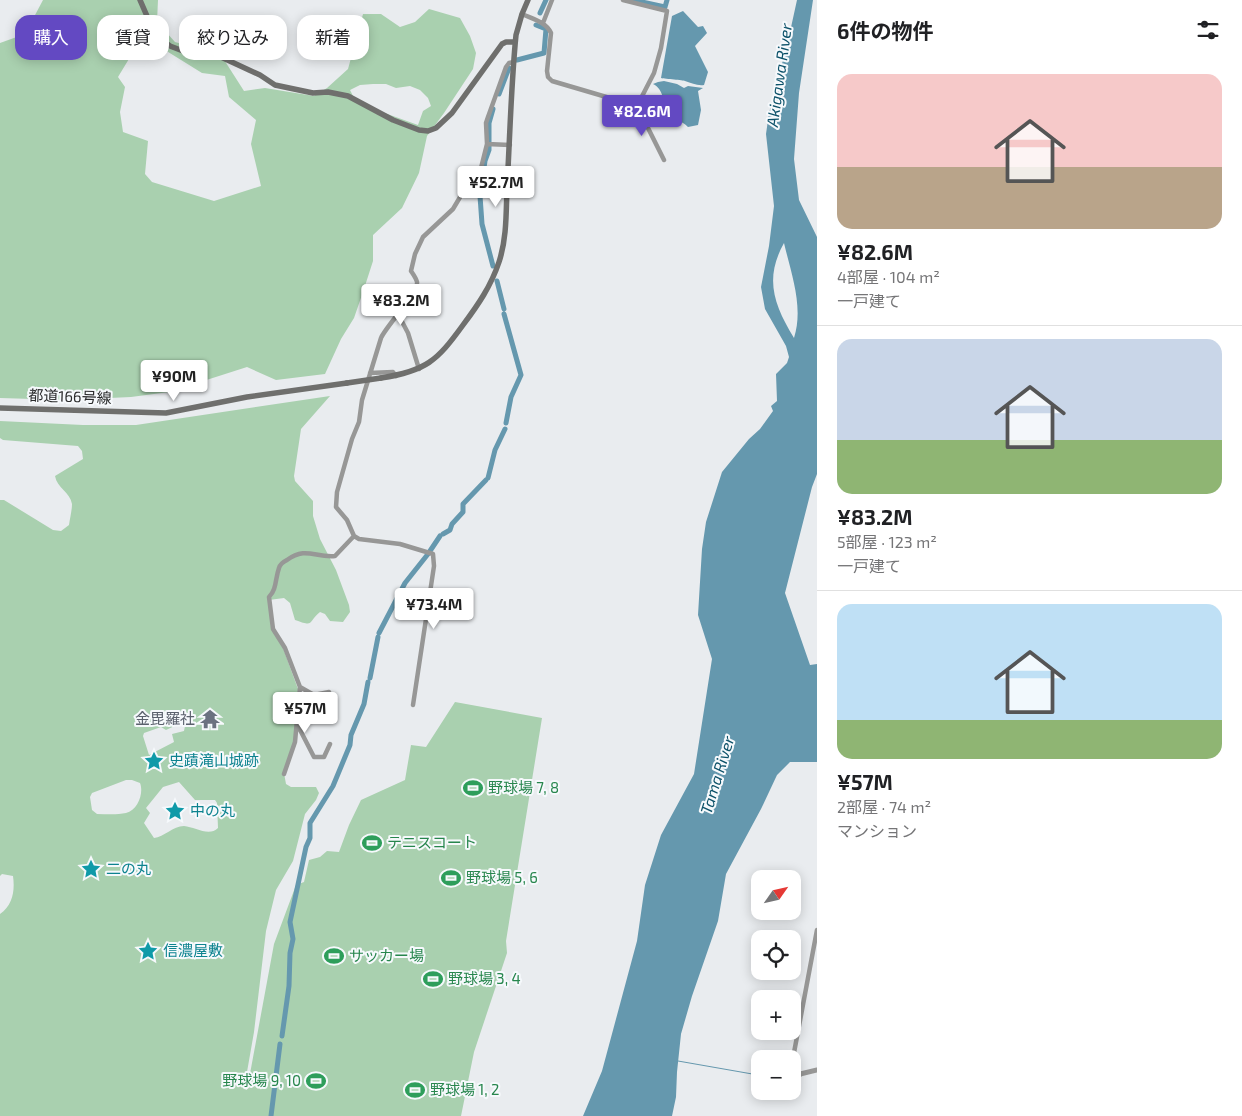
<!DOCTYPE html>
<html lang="ja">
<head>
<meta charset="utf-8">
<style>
	body { margin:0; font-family:"Exo 2","Noto Sans JP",sans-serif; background:#f2f2f2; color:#202124; height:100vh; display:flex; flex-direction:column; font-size:19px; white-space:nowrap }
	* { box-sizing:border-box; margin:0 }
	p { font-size:16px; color:#757577 }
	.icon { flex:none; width:28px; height:28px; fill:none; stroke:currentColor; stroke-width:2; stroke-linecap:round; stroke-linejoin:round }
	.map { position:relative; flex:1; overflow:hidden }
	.drawer { display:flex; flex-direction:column; background:#fff; width:425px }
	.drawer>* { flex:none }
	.guide { position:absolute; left:15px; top:15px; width:475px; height:45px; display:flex; gap:10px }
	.needle { width:32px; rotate:56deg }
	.fabs { position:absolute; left:751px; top:870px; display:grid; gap:10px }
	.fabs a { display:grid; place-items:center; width:50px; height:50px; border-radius:10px; background:#fff; box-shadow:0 2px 12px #0003; font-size:25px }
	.price { position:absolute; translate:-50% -42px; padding:0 11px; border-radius:5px; background:#fff; color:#222; font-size:16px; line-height:32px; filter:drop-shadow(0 1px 2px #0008) }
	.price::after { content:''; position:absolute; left:50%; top:30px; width:15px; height:11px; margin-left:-8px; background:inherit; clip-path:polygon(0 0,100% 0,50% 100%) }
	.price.selected { background:#6349c2; color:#fff }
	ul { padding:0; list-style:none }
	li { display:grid; align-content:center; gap:10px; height:265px; padding:0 20px }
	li+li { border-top:1px solid #e0e0e0 }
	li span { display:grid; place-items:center; height:155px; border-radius:15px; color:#555 }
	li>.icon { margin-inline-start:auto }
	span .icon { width:90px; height:90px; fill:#fffc; stroke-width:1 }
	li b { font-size:21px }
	h2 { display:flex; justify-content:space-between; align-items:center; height:60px; padding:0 20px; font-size:21px }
	.chip { padding:0 18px; border-radius:15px; background:#fff; box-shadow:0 2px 12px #0003; font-size:18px; line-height:45px }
	.chip.selected { background:#6349c2; color:#fff }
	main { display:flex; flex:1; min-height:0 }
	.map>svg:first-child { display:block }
	.green { fill:#a9d0af; fill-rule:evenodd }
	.water { fill:#6598ae; fill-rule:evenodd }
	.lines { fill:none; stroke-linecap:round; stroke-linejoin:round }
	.stream { stroke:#6598ae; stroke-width:1 }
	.canal { stroke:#6598ae; stroke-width:5 }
	.minor { stroke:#979796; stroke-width:4.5 }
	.tertiary { stroke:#979796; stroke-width:5 }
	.secondary { stroke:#6f6f6d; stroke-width:5.5 }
	.secondary-bridge { stroke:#6f6f6d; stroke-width:5.5 }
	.labels { text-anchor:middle; stroke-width:4; stroke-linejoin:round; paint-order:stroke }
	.street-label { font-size:15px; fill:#2b2c2d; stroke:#f6f9fc }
	.worship-label { font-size:15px; fill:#5b616d; stroke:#f6f9fc; text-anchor:end }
	.culture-label { font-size:15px; fill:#0d838f; stroke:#f6f9fc; text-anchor:start }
	.leisure-label { font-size:15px; fill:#27864d; stroke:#f6f9fc; text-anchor:start }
	.water-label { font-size:16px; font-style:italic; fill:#0c5169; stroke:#f6f9fc }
</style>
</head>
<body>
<main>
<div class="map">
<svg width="817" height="1116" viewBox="0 0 817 1116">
	<rect width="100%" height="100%" fill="#e9ecef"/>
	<path class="green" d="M 43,0 L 158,0 L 157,22 L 175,42 L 221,55 L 244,91 L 265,88 L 314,96 L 327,88 L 348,69 L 363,14 L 381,14 L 400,27 L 415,22 L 429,9 L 460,18 L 470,36 L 476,53 L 473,69 L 444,113 L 427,136 L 419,173 L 402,208 L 373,235 L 373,261 L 363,292 L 354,318 L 341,339 L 325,374 L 276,380 L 247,367 L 169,392 L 131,397 L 66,400 L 0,398 L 0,43 L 25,34 ZM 144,37 L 202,73 L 225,76 L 229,97 L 256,120 L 251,144 L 261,186 L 214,201 L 152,182 L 145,174 L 148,141 L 123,132 L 120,112 L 125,87 L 118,77 L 138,44 ZM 373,84 L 386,84 L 396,88 L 410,86 L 420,90 L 428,98 L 431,106 L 423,111 L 418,125 L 379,111 L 354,98 L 350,90 L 360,85 Z
		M 330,396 L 301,429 L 294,476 L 295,481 L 313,501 L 313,516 L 320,539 L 336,570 L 349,605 L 350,612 L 343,622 L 330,621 L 325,614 L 320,612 C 307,623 315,627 295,620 L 290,603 L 284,598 L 269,600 L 271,627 L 283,648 L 298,689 L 294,741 L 284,773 L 286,784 L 291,787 L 316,787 L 319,793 L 316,800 L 305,814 L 293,861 L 276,890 L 266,931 L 254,1032 L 244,1089 L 247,1090 L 274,944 L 296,885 L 304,882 L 309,860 L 320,857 L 327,851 L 339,852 L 349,825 L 361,800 L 405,780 L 411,745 L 426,747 L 455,702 L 542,718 L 506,941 L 507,953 L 474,1052 L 461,1116 L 0,1116 L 0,914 C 13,905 15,890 13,876 L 2,874 L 0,876 L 0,500 L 4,500 L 53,530 L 61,531 L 69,525 C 70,518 72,510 72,504 C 70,492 57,488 55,476 L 83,459 L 82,451 L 78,446 L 3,440 L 0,438 L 0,421 L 83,425 L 136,425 ZM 181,723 L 185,726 L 184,731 L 172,734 L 174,742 L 149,755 L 143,736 L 144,733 L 161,727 L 166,730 ZM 126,780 L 132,780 L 140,783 C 144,793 138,810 126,813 C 117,815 106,814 97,814 L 92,810 L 90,797 L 92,793 ZM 179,782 L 195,800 L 215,800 L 217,803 L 218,828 C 209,837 195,827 184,826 C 173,826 164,837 154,838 L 144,823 L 150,813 L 146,808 L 163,787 Z"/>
	<path class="water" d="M 797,0 L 813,0 L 799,93 L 794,159 L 799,200 L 817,237 L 817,474 L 812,487 L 785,593 L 810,665 L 817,664 L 817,762 L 790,762 L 777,775 L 761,809 L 726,874 L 718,921 L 692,996 L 681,1034 L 677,1072 L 676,1097 L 672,1116 L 583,1116 L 602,1071 L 637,941 L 645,885 L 661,835 L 694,774 L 712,659 L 698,615 L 702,549 L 706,522 L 722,472 L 749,439 L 760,429 L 773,411 L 771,406 L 777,401 L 776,374 L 787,363 L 789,357 L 786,346 L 765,309 L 761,287 L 769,246 L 774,206 L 766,134 L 769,113 L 788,41 ZM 784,243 C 791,273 804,307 794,338 C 774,305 764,279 784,243 Z
		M 683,11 L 698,27 L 703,26 L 707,33 L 695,46 L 708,72 L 704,85 C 697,86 692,83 685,81 C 683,80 666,79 661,78 L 672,16 Z
		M 664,81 L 677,84 L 684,88 L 688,86 L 703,88 L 698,91 L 701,110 L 698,125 L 688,127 C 682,120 673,121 668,113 C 663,103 664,89 653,84 L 658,82 Z"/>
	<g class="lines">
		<path class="stream" d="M 678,1061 L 758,1075"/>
		<path class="canal" d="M 633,0 L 665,7 L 667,0
			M 540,13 L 546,0
			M 517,60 L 544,53 L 546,29 L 536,25
			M 499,94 L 509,68
			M 493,266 L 482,224 L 480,196 L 485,161 L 489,150 L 489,123 L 493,109
			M 497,281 L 504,309
			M 504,314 L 521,375 L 511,397 L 506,423
			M 488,478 L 495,450 L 505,429
			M 443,534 L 450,530 L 452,524 L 463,512 L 463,504 L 486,480
			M 430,551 L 440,536
			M 379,633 L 405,583 L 428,554
			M 370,678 L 378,637
			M 282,1036 L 289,986 L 290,953 L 293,939 L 290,922 L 306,847 L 310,838 L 310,823 L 333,786 L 350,745 L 351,735 L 364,704 L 368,682
			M 271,1116 L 280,1044"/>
		<path class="minor" d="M 623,0 L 667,11 L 661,48 L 654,73 L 637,106
			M 522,14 C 533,19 546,22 551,33 L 547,71 L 548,77 L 552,81 L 637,106 L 664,160
			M 543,23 L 552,0
			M 487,144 L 510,145
			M 398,314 L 408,333 L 419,369
			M 370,373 L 393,372 L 396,376
			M 300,687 L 314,695 L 329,692
			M 413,705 L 434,566 L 433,554 L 400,544 L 359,539 L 354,536 L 347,520 L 336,507 L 337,492 L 352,439 L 359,422 L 362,400 L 381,338 C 386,326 419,292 417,282 C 416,278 413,274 411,271 L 415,254 L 423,237 L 453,209 L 469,182 L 480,172 L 487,144 L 486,123 L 488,117 L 506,67 L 509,63 L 514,62
			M 297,724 L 314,757 L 324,757 L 330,744
			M 284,774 L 295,742 L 300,687 L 285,648 L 273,629 L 269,597 C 277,589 275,579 279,568 C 280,564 283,562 287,560 C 306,546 315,558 335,556 L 354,536
			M 801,1074 L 794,1068 L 793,1058 L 817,930"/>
		<path class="tertiary" d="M 792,1076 L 817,1070"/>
		<path class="secondary" d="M 140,0 L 153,30 L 159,38 L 170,46 L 183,51 L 221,57 L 260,75 L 275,85 L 313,93 L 328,92 L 348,96 L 393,120 L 419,130 L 428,131 L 436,128 L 452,113 L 502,44 L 506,42 L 515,42
			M 381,378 C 426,371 437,361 463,325 C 478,305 491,286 499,262 C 507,238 506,212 507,187 C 510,136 511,85 516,35 L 522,14 L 528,0
			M 0,408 L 166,413 L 247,397 L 347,383"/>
		<path class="secondary-bridge" d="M 347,383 L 381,378"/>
	</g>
	<defs>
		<symbol id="temple-bare" viewBox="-9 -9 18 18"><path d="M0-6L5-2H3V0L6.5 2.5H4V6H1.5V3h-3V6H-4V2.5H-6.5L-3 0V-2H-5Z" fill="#6b7280" stroke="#f6f9fc" stroke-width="2.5" paint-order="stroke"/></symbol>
		<symbol id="sight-bare" viewBox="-9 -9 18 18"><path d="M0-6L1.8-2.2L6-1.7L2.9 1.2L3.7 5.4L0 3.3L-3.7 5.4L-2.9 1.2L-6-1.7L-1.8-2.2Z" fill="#0f9aa8" stroke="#f6f9fc" stroke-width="2.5" paint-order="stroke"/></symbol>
		<symbol id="stadium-bare" viewBox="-9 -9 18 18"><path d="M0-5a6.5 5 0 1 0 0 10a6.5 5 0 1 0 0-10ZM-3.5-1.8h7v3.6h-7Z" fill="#2e9e5b" stroke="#f6f9fc" stroke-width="2.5" paint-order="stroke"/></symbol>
	</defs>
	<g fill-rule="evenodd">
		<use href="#temple-bare" x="196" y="705" width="28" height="28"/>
		<use href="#sight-bare" x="140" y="747" width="28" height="28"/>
		<use href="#stadium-bare" x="459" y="774" width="28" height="28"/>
		<use href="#sight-bare" x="161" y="797" width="28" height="28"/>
		<use href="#stadium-bare" x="358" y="829" width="28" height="28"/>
		<use href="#sight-bare" x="77" y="855" width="28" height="28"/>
		<use href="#stadium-bare" x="437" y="864" width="28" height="28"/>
		<use href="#sight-bare" x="134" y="937" width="28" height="28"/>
		<use href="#stadium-bare" x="320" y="942" width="28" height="28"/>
		<use href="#stadium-bare" x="419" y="965" width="28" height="28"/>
		<use href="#stadium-bare" x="302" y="1067" width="28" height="28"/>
		<use href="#stadium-bare" x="401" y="1076" width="28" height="28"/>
	</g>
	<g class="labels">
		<g class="street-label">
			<text transform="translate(70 397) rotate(2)" y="5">都道166号線</text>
		</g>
		<g class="worship-label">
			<text x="195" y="724">金毘羅社</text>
		</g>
		<g class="culture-label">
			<text x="169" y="766">史蹟滝山城跡</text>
			<text x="190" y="816">中の丸</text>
			<text x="106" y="874">二の丸</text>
			<text x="163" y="956">信濃屋敷</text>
		</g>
		<g class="leisure-label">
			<text x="488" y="793">野球場 7, 8</text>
			<text x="387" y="848">テニスコート</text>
			<text x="466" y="883">野球場 5, 6</text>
			<text x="349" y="961">サッカー場</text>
			<text x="448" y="984">野球場 3, 4</text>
			<text x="301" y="1086" text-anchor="end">野球場 9, 10</text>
			<text x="430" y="1095">野球場 1, 2</text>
		</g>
		<g class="water-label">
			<text transform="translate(779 75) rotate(-82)" y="6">Akigawa River</text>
			<text transform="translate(717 775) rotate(-73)" y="6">Tama River</text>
		</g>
	</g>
</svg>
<div class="fabs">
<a><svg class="needle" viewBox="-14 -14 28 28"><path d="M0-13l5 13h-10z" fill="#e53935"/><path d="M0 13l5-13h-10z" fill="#757577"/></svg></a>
<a><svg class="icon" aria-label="locate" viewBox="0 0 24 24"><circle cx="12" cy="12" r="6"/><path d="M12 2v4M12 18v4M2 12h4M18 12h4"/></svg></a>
<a>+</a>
<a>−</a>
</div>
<b class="price selected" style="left:642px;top:137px">¥82.6M</b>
<b class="price" style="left:496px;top:208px">¥52.7M</b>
<b class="price" style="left:401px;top:326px">¥83.2M</b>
<b class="price" style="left:174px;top:402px">¥90M</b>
<b class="price" style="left:434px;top:630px">¥73.4M</b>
<b class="price" style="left:305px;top:734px">¥57M</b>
<div class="guide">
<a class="chip selected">購入</a>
<a class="chip">賃貸</a>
<a class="chip">絞り込み</a>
<a class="chip">新着</a>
</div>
</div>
<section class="drawer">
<h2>6件の物件<svg class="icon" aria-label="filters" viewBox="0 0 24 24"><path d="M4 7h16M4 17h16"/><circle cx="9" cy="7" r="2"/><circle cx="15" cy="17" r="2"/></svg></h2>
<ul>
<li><span style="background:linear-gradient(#f6c9c9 60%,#b9a48a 0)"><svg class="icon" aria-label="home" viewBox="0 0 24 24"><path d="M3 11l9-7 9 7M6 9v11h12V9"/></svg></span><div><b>¥82.6M</b><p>4部屋 · 104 m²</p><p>一戸建て</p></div></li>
<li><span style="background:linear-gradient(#c9d6e8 65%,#8fb573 0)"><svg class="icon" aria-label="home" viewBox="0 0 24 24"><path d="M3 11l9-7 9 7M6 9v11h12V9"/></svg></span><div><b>¥83.2M</b><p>5部屋 · 123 m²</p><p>一戸建て</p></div></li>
<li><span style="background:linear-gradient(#bfe0f5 75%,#8fb573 0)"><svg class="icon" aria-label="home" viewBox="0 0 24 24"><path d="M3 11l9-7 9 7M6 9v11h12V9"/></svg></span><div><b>¥57M</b><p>2部屋 · 74 m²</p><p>マンション</p></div></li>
</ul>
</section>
</main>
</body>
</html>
